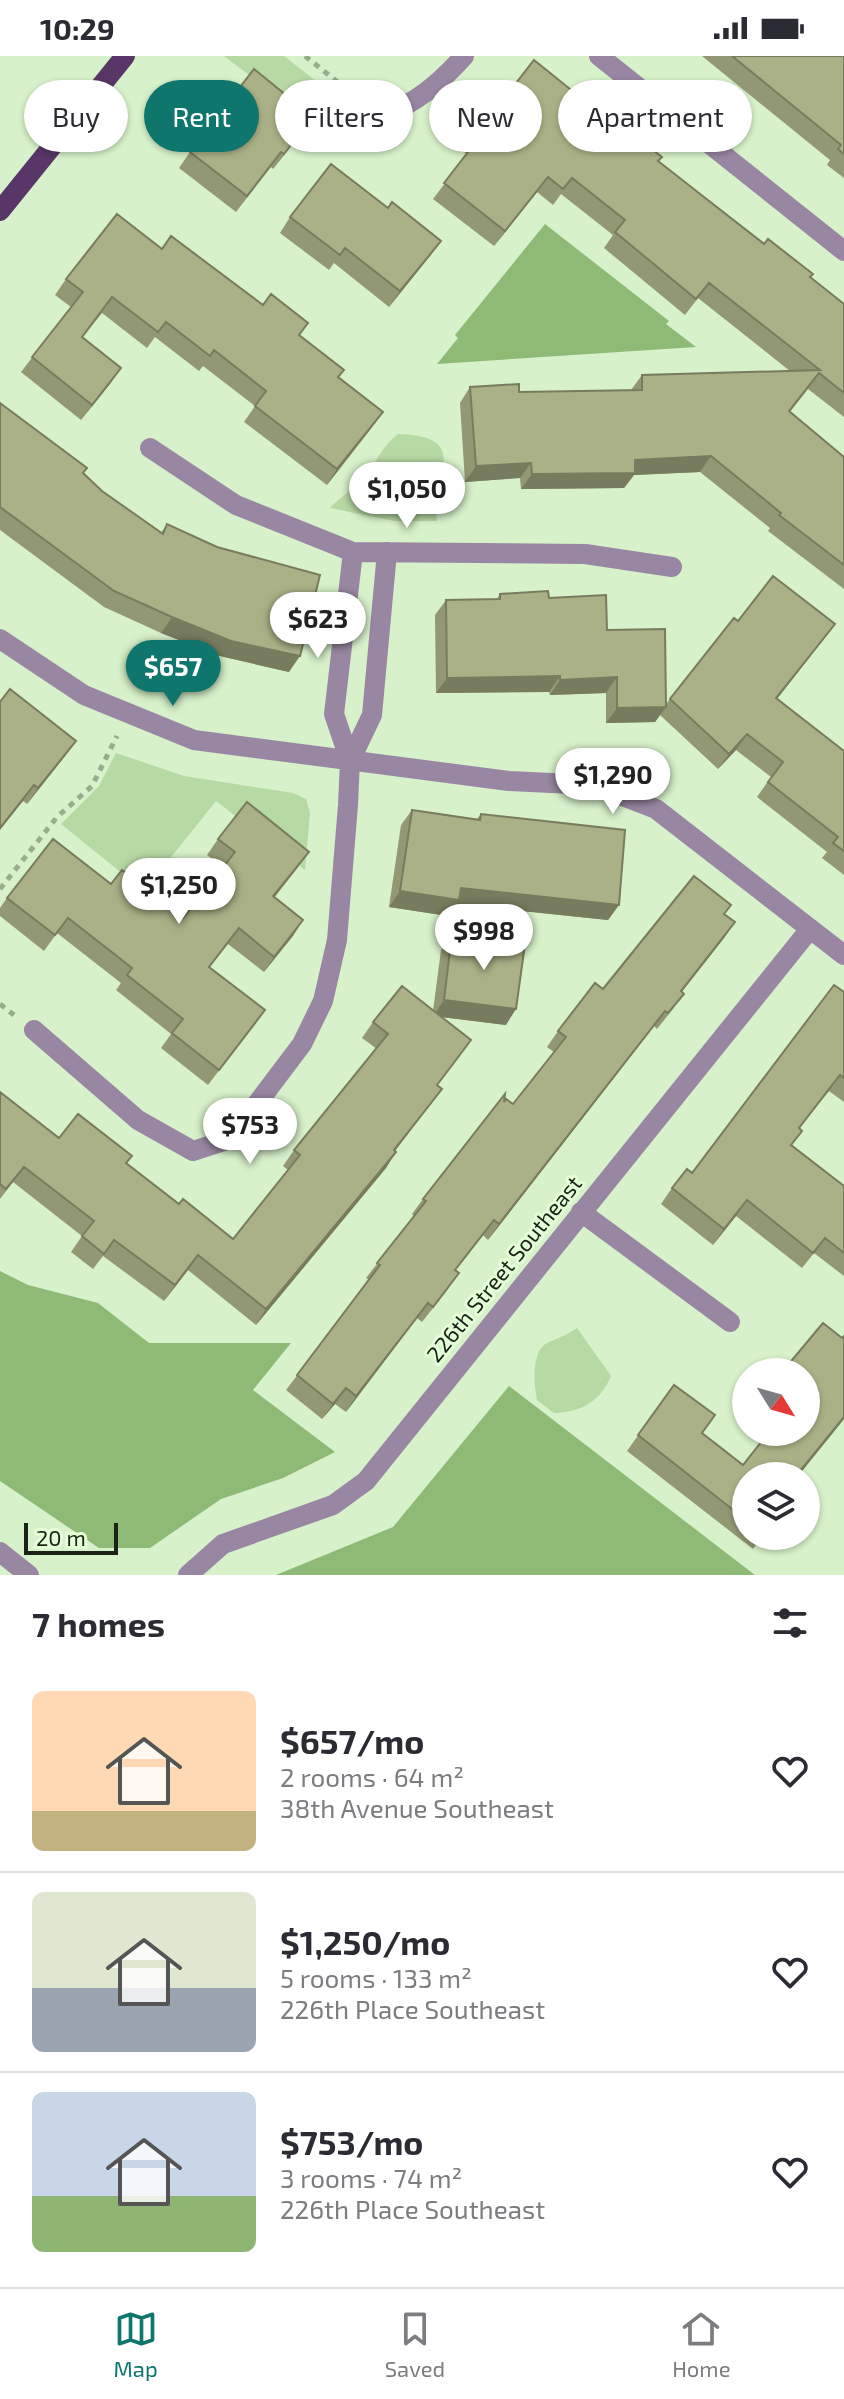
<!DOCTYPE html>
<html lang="en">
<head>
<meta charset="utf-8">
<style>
	body { margin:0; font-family:"Exo 2",sans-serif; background:#f2f2f3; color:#2b2b33; height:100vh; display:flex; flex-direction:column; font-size:30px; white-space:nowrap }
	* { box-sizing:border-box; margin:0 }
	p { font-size:26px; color:#7c7c81 }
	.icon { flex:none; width:44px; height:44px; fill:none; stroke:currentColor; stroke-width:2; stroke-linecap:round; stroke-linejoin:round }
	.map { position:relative; height:1519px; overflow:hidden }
	.side { display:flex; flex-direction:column; background:#fff; flex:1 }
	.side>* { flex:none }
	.banner { position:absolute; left:24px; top:24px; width:796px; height:72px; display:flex; gap:16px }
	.needle { width:52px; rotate:127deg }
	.controls { position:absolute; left:732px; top:1302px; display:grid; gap:16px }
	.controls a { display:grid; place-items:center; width:88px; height:88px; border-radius:50%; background:#fff; box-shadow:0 2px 6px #0004; font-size:40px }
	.scale { position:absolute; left:24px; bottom:20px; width:94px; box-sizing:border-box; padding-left:8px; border:4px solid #1a2315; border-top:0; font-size:22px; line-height:28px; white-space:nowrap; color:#1a2315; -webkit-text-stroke:6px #e4fed7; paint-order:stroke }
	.price { position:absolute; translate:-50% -68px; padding:0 18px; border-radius:28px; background:#fff; color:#222; font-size:26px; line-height:52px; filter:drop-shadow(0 2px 4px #0008) }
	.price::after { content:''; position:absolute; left:50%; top:48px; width:24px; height:18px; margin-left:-12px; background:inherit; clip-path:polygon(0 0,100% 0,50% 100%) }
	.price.selected { background:#0f766e; color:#fff }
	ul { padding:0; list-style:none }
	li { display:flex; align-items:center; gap:24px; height:200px; padding:0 32px }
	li+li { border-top:2px solid #e1e1e2 }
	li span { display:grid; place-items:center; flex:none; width:224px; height:160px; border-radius:12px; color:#555 }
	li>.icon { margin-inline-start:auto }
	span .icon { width:96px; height:96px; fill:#fffc; stroke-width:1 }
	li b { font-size:34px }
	h2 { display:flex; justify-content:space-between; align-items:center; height:96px; padding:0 32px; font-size:34px }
	.chip { padding:0 28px; border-radius:36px; background:#fff; box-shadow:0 2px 6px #0004; font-size:28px; line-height:72px }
	.chip.selected { background:#0f766e; color:#fff }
	.status { display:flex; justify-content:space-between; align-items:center; height:56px; padding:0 40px; background:#fff; direction:ltr }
	.status svg { height:22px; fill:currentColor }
	.tabs { display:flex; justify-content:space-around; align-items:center; height:112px; border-top:2px solid #e1e1e2; background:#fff; font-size:22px; color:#7c7c81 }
	.tabs a { display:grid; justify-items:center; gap:4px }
	.tabs .selected { color:#0f766e }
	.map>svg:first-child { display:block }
	.green { fill:#b7d9a4 }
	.forest { fill:#8fba76 }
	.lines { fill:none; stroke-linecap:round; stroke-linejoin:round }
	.path { stroke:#99ad8e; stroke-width:5; stroke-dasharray:6 6; stroke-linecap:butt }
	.minor { stroke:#9986a2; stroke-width:20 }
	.major { stroke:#583667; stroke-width:20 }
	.wall { fill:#939874 }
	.shaded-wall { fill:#787c5e }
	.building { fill:#abb187; stroke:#787c5e; stroke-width:2 }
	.labels { text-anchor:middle; stroke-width:6; stroke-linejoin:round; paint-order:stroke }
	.street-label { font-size:22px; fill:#1a2315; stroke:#e4fed7 }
</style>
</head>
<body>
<div class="status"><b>10:29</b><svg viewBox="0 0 49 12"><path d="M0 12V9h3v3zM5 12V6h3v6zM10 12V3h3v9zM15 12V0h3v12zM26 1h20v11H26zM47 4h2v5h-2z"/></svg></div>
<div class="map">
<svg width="844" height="1519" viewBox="0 0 844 1519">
	<rect width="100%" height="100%" fill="#d7f1ca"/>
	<path class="green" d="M 224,0 L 284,0 L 321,29 L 313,45 L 311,66 Z
		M 398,378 C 476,380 429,424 437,465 L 394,465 L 330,452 C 340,441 353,433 363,423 C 378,406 379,393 398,378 Z
		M 116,697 L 184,720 L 293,737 L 306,743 L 310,757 L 305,814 L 216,745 L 144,835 L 61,768 L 99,730 Z
		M 577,1272 L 611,1320 C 600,1346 581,1356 554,1357 L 537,1344 C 534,1328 531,1295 547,1287 C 558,1282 567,1279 577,1272 Z"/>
	<path class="forest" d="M 545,168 L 669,265 L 666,268 L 696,291 L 437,308 L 458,282 L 455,279 Z
		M 0,1215 L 28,1229 L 98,1247 L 149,1287 L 291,1287 L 253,1334 L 335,1396 L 283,1422 L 221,1443 L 150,1492 L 99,1492 L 0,1425 Z
		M 509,1330 L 755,1519 L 276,1519 L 393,1471 Z"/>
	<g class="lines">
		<path class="path" d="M 305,0 L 364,47
			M 0,833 L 57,761 L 92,730 L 117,680
			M 0,948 L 14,959"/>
		<path class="minor" d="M 599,0 L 844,195
			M 381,61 C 416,47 439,28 464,0
			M 150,392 L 236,449 L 353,496 L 585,498 L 672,511
			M 0,583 L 84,639 L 194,684 L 509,725 L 594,729 L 656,753 L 844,899
			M 350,705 L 372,659 L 387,496
			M 34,974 L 138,1064 L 193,1095 L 224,1085 L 253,1053 L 302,988 L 323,945 L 337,884 L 348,749 L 350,705 L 334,658 L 353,496
			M 581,1156 L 730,1266
			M 0,1496 L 29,1519
			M 188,1519 L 223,1488 L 333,1449 L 366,1425 L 810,873"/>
		<path class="major" d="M 0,155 L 125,0"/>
	</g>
	<path class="wall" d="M 702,0 L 844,0 L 844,122 L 827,109 L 830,104 Z
		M 302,76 L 273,113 L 271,111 L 236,156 L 179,112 L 190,96 Z
		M 475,80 L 658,105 L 844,248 L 844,361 L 808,333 L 790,356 L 844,401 L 844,533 L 768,475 L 770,472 L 700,416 L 634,419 L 624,432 L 521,433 L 520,422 L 465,426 L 460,347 L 470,331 L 519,336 L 631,334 L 642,319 L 790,315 L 698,242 L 685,259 L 604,192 L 613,179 L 561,138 L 553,149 L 537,136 L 494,190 L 433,143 L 467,98 L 464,96 Z
		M 388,152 L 441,185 L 389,251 L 334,207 L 329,214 L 280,177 L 290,161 Z
		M 162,193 L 263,249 L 308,267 L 300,279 L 339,321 L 372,371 L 327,429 L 244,366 L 255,350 L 203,310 L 199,315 L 155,281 L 147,292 L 102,257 L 82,282 L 121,312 L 81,364 L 21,316 L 71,251 L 55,239 L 66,223 Z
		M 0,347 L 83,417 L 102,435 L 161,477 L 167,468 L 289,616 L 220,600 L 161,577 L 104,551 L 0,474 Z
		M 500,538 L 549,542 L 607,574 L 666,648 L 734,562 L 738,565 L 835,568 L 777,643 L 844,695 L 844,819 L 822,802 L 827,796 L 757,741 L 771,721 L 736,694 L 718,713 L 660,659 L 655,666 L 606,667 L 606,637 L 550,639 L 549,636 L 436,637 L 435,559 L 446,544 L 497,543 Z
		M 10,633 L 65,700 L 27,748 L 23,745 Z
		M 412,754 L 477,763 L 481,758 L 619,849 L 608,864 L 457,848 L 448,860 L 389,851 L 401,769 Z
		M 218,783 L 298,811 L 274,841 L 303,864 L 264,916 L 228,888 L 209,912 L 265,954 L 208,1029 L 161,992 L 171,978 L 116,934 L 121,927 L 57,877 L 44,895 L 0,860 L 0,852 L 7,842 L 111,828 L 183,862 L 223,811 L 207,799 Z
		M 724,858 L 724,882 L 681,936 L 673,953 L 657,973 L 654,970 L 488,1184 L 483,1179 L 455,1214 L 448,1233 L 422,1266 L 417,1262 L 346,1356 L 335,1348 L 322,1363 L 286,1334 L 369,1224 L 366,1222 L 414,1160 L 412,1158 L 423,1143 L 504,1046 L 513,1048 L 554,996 L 547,991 L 558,975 L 603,933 Z
		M 452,878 L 506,969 L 441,961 L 460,1000 L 437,1029 L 442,1033 L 395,1095 L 386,1112 L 256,1269 L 188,1214 L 164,1245 L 103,1200 L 93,1213 L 71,1196 L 82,1180 L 13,1126 L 0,1143 L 0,1036 L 59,1082 L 126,1107 L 179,1148 L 233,1183 L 288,1114 L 283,1110 L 294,1094 L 377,993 L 362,982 L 373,966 L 433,955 L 441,894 Z
		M 844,936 L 844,1046 L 829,1035 L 799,1072 L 802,1075 L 792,1089 L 844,1130 L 844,1220 L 814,1197 L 802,1212 L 736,1160 L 713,1189 L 661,1148 L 672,1132 L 692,1117 Z
		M 823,1267 L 842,1282 L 844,1280 L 844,1363 L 798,1420 L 746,1420 L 746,1480 L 763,1480 L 753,1493 L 627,1395 L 674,1329 L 715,1359 L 702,1377 L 743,1409 L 768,1377 L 766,1376 L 806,1376 L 806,1316 L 782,1316 Z"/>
	<path class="shaded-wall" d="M 313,61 L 302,76 L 273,113 L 284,98 Z
		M 548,121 L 537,136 L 494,190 L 505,175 Z
		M 441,185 L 430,200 L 389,251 L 400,235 Z
		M 121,312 L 110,328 L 81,364 L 92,349 Z
		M 383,356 L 372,371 L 327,429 L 337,413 Z
		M 711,400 L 700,416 L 634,419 L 624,432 L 521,433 L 532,418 L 635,404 Z
		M 531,407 L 520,422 L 465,426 L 476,410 Z
		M 172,561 L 300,600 L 289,616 L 220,600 L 161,577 Z
		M 835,568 L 824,583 L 765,658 L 776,642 Z
		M 560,620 L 549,636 L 436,637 L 447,622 Z
		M 617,621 L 606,637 L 550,639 L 560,624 Z
		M 666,651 L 655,666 L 606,667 L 617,652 Z
		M 747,678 L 736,694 L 718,713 L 729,698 Z
		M 76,685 L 65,700 L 27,748 L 38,732 Z
		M 34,729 L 23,745 L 0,774 L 0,772 Z
		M 309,796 L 298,811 L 263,856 L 273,840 Z
		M 461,832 L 619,849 L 608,864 L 457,848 L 448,860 L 389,851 L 400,835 Z
		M 303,864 L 293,880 L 264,916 L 274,901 Z
		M 735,866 L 724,882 L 670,951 L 681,935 Z
		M 444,944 L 516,953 L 506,969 L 433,960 Z
		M 665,955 L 654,970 L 488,1184 L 499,1168 Z
		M 442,1033 L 431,1048 L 383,1110 L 394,1094 Z
		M 396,1096 L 386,1112 L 256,1269 L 266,1253 Z
		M 747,1144 L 736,1160 L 713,1189 L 724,1173 Z
		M 494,1164 L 483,1179 L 444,1229 L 455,1214 Z
		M 198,1199 L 188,1214 L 164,1245 L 175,1229 Z
		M 428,1247 L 417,1262 L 346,1356 L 356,1340 Z
		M 346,1332 L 335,1348 L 322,1363 L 333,1348 Z
		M 844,1361 L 844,1363 L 798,1420 L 796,1420 Z"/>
	<path class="building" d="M 732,0 L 844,0 L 844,98 L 838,93 L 841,89 Z
		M 534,4 L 622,75 L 625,72 L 662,101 L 658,105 L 764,188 L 768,183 L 813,218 L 810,221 L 844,248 L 844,337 L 819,317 L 789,355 L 844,401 L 844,509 L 779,459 L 781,457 L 711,400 L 635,404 L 635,417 L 532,418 L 531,407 L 476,410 L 470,331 L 519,328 L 519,336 L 642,334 L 642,319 L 820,314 L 709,227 L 696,243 L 615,176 L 625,164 L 572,122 L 563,133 L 548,121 L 505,175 L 444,127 L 478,83 L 475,80 Z
		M 254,13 L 313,61 L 284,98 L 281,96 L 247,140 L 190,96 Z
		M 331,108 L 388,152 L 392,146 L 441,185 L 400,235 L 345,192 L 340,199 L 290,161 Z
		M 117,158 L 162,193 L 171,180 L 263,249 L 271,238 L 308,267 L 299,279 L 344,314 L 338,321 L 383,356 L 337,413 L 255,350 L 266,335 L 214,294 L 210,300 L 166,266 L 158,276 L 112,241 L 82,281 L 121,312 L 92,349 L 32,301 L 83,236 L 66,223 Z
		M 0,347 L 87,412 L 83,417 L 102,435 L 163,478 L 167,468 L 217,491 L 320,519 L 300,600 L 231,585 L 172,561 L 114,535 L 0,451 Z
		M 773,520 L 835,568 L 776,642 L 844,695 L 844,795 L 833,787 L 838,781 L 768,726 L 783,706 L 747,678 L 729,698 L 670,643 L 734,562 L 738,565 Z
		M 548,535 L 549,542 L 606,539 L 607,574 L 665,573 L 666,651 L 617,652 L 617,621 L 560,624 L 560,620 L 447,622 L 446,544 L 500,543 L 500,538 Z
		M 10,633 L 76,685 L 38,732 L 34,729 L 0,772 L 0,646 Z
		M 247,746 L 309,796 L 273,840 L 303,864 L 274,901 L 239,872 L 209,911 L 265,954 L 219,1014 L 172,977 L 183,963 L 127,919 L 132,912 L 68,862 L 55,879 L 7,842 L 53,783 L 111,828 L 122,814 L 183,862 L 235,796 L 218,783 Z
		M 412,754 L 480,764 L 481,758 L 625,774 L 619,849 L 461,832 L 459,844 L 400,835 Z
		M 694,820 L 731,849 L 724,858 L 735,866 L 681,935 L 684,938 L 668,957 L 665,955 L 499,1168 L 494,1164 L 455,1214 L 459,1217 L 433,1251 L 428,1247 L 356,1340 L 346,1332 L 333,1348 L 297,1319 L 380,1209 L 377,1207 L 426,1145 L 423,1143 L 505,1038 L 504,1046 L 506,1043 L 513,1048 L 566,981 L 558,975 L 595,927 L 603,933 Z
		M 452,878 L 525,888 L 516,953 L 444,944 Z
		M 834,929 L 844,936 L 844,1022 L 840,1019 L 799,1072 L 802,1075 L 791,1089 L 844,1130 L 844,1197 L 825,1182 L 813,1197 L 747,1144 L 724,1173 L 672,1132 L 687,1113 L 692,1117 Z
		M 402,930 L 471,984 L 437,1029 L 442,1033 L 394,1094 L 396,1096 L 266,1253 L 198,1199 L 175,1229 L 114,1184 L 104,1198 L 82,1180 L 94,1165 L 24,1111 L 6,1133 L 0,1128 L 0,1036 L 59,1082 L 78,1058 L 132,1100 L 126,1107 L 179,1148 L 183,1143 L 233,1183 L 300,1099 L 294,1094 L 388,978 L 373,966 Z
		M 823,1267 L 842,1282 L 844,1280 L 844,1361 L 796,1420 L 746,1420 L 746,1464 L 638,1379 L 674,1329 L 715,1359 L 702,1377 L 743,1409 L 769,1376 L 806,1376 L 806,1316 L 782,1316 Z"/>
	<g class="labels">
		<g class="street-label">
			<text transform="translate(504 1213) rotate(-51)" y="8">226th Street Southeast</text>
		</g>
	</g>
</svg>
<div class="controls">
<a><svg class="needle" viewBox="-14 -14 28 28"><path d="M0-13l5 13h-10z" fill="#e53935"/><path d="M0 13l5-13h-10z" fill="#7c7c81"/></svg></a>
<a><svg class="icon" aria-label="layers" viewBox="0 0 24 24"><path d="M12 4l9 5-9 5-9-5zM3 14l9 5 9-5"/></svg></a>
</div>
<div class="scale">20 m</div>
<b class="price" style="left:407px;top:474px">$1,050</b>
<b class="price" style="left:318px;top:604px">$623</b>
<b class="price selected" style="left:173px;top:652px">$657</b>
<b class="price" style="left:613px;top:760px">$1,290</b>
<b class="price" style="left:179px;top:870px">$1,250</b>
<b class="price" style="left:484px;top:916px">$998</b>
<b class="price" style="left:250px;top:1110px">$753</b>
<div class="banner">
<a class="chip">Buy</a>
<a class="chip selected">Rent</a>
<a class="chip">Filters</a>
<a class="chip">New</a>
<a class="chip">Apartment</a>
</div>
</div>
<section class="side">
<h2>7 homes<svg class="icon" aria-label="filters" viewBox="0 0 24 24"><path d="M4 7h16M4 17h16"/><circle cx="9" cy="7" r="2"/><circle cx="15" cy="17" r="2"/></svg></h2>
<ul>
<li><span style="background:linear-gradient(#ffd9b3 75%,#c2b280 0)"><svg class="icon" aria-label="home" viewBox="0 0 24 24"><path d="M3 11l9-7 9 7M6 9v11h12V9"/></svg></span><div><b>$657/mo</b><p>2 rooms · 64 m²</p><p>38th Avenue Southeast</p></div><svg class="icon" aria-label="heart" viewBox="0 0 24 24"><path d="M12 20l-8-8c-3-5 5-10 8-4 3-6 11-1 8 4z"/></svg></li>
<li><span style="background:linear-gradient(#dfe7d0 60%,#9aa5b1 0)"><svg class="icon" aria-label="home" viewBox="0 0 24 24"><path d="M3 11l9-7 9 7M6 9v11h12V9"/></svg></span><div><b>$1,250/mo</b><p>5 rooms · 133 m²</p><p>226th Place Southeast</p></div><svg class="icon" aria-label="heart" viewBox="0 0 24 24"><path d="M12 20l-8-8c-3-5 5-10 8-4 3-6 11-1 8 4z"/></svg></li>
<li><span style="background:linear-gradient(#c9d6e8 65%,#8fb573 0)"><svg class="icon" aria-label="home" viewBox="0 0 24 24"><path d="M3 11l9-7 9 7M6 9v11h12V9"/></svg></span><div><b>$753/mo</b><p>3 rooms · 74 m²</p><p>226th Place Southeast</p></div><svg class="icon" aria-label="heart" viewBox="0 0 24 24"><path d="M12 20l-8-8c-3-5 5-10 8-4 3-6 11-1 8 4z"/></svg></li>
</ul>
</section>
<nav class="tabs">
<a class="selected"><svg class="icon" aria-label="map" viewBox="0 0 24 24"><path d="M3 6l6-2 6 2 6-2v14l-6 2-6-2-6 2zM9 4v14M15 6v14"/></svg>Map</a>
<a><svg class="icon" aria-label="saved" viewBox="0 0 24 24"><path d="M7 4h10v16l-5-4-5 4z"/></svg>Saved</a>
<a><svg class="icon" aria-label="home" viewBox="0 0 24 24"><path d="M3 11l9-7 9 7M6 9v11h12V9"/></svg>Home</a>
</nav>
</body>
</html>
